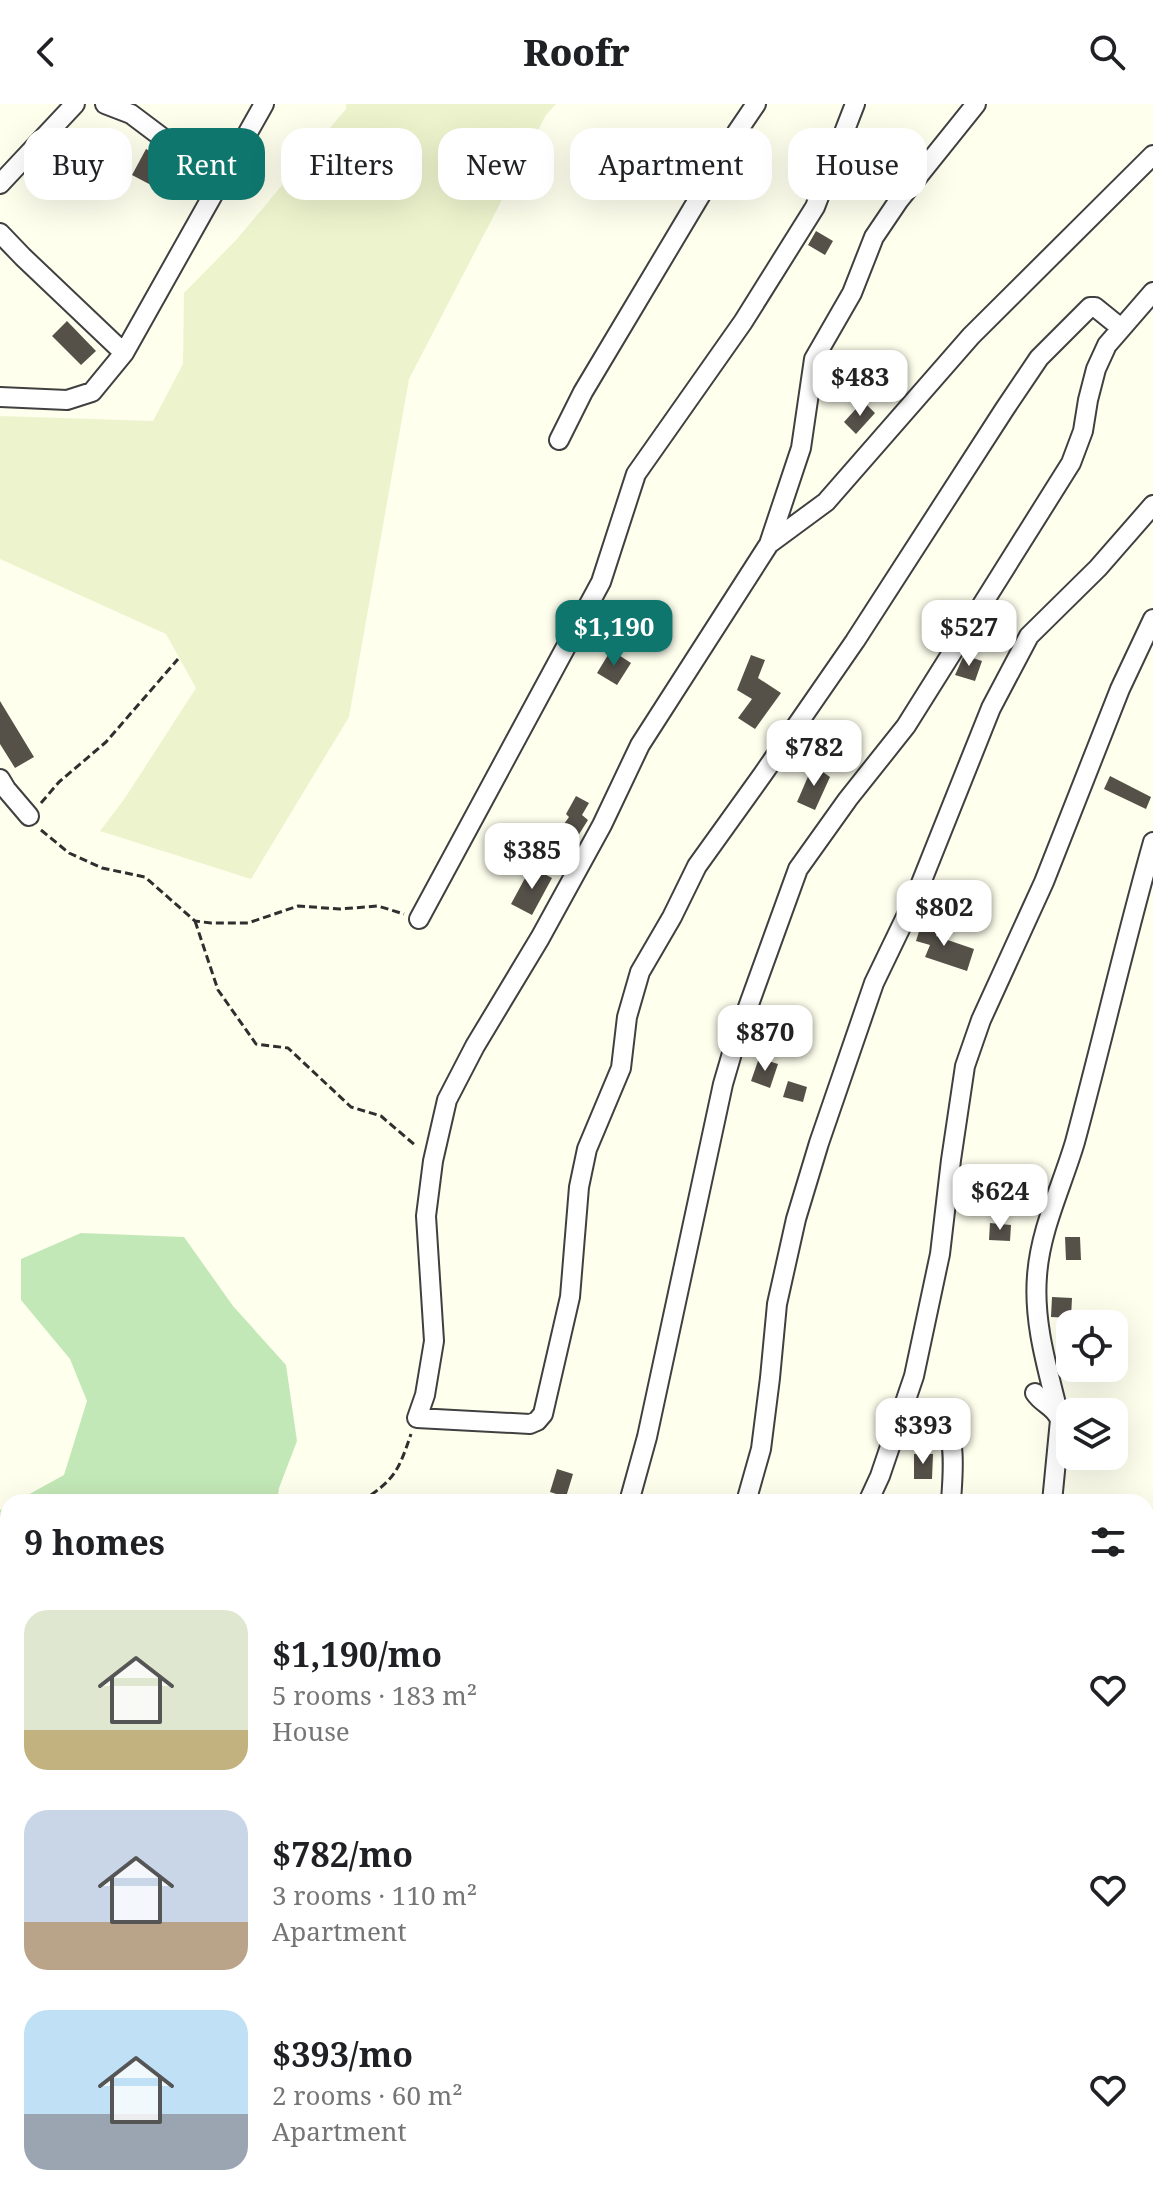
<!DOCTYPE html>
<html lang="en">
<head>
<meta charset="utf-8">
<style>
	body { margin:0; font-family:"Noto Serif",serif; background:#f6f6f6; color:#202124; height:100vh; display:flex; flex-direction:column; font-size:30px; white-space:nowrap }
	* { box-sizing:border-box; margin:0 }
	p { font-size:26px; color:#757577 }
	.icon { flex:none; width:44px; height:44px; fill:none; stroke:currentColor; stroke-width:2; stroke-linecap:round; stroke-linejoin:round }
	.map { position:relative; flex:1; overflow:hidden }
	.sheet { position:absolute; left:0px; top:1390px; width:1154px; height:712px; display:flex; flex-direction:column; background:#fff; border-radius:24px 24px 0 0; box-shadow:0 8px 32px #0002 }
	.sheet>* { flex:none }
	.top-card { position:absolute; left:24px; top:24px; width:1106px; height:72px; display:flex; gap:16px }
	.fabs { position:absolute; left:1056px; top:1206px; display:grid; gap:16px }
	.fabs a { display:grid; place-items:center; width:72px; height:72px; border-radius:16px; background:#fff; box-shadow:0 8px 32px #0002; font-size:40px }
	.price { position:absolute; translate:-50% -68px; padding:0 18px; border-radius:16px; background:#fff; color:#222; font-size:26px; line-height:52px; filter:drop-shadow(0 2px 4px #0008) }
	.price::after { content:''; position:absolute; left:50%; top:48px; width:24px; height:18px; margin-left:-12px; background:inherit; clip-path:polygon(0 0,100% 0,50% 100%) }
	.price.current { background:#0f766e; color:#fff }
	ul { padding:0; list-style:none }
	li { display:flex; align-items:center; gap:24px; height:200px; padding:0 24px }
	li span { display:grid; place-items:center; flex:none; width:224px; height:160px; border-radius:24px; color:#555 }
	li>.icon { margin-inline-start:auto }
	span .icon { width:96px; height:96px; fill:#fffc; stroke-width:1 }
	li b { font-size:34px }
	h2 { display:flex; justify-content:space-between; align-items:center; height:96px; padding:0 24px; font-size:34px }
	.chip { padding:0 28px; border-radius:24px; background:#fff; box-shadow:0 8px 32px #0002; font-size:28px; line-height:72px }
	.chip.current { background:#0f766e; color:#fff }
	header { display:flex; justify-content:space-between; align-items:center; height:104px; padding:0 24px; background:#fff; font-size:36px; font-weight:800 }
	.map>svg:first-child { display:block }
	.farmland { fill:#edf4cd }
	.green { fill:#c3e8b7 }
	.building { fill:#555149 }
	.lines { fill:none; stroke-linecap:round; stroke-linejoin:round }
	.street-casing { stroke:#404040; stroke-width:22 }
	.path { stroke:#2f2f2f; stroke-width:3; stroke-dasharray:8 4; stroke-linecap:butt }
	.street { stroke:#fff; stroke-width:18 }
</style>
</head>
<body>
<header><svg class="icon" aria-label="back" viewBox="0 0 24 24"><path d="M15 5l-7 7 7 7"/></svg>Roofr<svg class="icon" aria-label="search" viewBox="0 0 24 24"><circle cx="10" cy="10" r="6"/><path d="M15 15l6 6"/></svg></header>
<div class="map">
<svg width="1153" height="2102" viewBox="0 0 1153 2102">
	<rect width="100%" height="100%" fill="#feffed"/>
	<path class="farmland" d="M 346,0 L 556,0 L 546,11 L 409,275 L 349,613 L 251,775 L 100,727 L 125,694 L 196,584 L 166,530 L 0,455 L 0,312 L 153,317 L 183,260 L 184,189 L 237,135 L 346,5 Z"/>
	<path class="green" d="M 81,1129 L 184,1133 L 233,1202 L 286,1261 L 297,1337 L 279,1384 L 277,1398 L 15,1398 L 64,1371 L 87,1297 L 70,1255 L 21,1196 L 21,1155 Z
		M 8,1402 L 8,1540 L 0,1542 L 0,1406 Z"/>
	<path class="building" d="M 146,45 L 165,55 L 151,81 L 132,71 Z
		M 816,127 L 833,137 L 825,151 L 808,141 Z
		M 67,217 L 96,247 L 81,261 L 52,232 Z
		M 863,297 L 875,309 L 856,330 L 844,318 Z
		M 611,546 L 631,559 L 617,581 L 597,569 Z
		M 751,551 L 765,556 L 758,574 L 781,589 L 755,625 L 738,614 L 752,595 L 737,586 Z
		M 964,551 L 982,557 L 975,577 L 955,571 Z
		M 0,597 L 34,653 L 15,664 L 0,640 Z
		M 813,661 L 830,673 L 815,706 L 797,698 Z
		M 1110,672 L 1151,693 L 1146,705 L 1104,685 Z
		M 576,692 L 589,699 L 582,711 L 588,716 L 576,735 L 561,724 L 569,713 L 566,710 Z
		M 531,763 L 552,774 L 532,811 L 511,800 Z
		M 922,818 L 939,822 L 936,832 L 974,845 L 967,867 L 925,853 L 930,841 L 916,837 Z
		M 759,954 L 778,960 L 770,984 L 751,977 Z
		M 788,977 L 807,983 L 803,998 L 783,993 Z
		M 990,1119 L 1011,1121 L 1010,1137 L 989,1136 Z
		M 1065,1133 L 1080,1133 L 1081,1156 L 1066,1156 Z
		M 1052,1193 L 1072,1194 L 1071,1214 L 1051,1213 Z
		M 914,1350 L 933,1350 L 932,1375 L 914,1375 Z
		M 557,1365 L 573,1370 L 566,1393 L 550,1388 Z"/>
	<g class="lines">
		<defs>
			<path id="street" d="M 105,0 L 131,10 L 220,77
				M 0,80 L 75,0
				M 0,129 L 23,153 L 124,249
				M 1121,224 L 1095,203 L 1090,203 L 1039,254 L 1004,306 L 855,537 L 763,670 L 697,762 L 672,813 L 640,868 L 627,913 L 621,964 L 587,1045 L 579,1083 L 570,1193 L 543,1310 L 537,1317 L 530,1320 L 417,1314 L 425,1291 L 434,1237 L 426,1112 L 433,1057 L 447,996 L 475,942 L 540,834 L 602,721 L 640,641 L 769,440 L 826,398 L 971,232 L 1153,51
				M 0,293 L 67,296 L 92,288 L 124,249 L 264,0
				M 559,336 L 583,288 L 721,57 L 737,28 L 756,0
				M 769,440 L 801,344 L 814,255 L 852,189 L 874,133 L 899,96 L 976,0
				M 0,675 L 6,685 L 29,712
				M 419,815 L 601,478 L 636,370 L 743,218 L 815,103 L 855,0
				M 1035,1289 C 1043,1301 1055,1302 1060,1316 L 1052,1398
				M 905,1300 C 916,1305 931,1309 941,1316 C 958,1329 952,1378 951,1398
				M 1060,1316 C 1049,1269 1033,1221 1037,1172 C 1040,1126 1062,1082 1075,1038 C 1102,938 1125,837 1153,738
				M 629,1398 L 647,1333 L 723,980 L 735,939 L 798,765 L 848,695 L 906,622 L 1071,359 L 1083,327 L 1088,296 L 1096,265 L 1107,241 L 1153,188
				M 746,1398 L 761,1345 L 770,1274 L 777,1200 L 796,1115 L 819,1039 L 874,879 L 915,794 L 991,604 L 1029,532 L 1098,464 L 1153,401
				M 868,1398 L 880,1372 L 914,1272 L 940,1150 L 951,1056 L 965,962 L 981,916 L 1044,778 L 1120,585 L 1153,515
				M 1146,1697 L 1153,1572
				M 0,1966 L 8,1964
				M 780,2094 L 781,2102
				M 883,2094 L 883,2102
				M 1134,2094 L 1135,2102
				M 18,2102 L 39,2094
				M 341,2102 L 398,2099 L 560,2102
				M 612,2102 L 614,2094
				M 997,2102 L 998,2094"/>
		</defs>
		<use href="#street" class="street-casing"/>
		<path class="path" d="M 41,699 L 59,678 L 106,638 L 178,555
			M 41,726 L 69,749 L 102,764 L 145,773 L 195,817 L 211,819 L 248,819 L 298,802 L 340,805 L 378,802 L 404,810
			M 195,817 L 218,886 L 256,940 L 288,944 L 351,1003 L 381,1012 L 416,1042
			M 361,1398 C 395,1375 398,1368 411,1330
			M 1146,1788 L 1153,1789"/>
		<use href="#street" class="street"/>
	</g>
</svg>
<div class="fabs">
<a><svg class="icon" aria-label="locate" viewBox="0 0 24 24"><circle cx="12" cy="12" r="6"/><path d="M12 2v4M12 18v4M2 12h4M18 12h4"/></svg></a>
<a><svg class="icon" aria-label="layers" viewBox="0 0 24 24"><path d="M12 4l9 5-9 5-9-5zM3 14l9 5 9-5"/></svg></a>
</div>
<b class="price" style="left:860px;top:314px">$483</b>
<b class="price current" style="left:614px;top:564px">$1,190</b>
<b class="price" style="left:969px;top:564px">$527</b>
<b class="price" style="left:814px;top:684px">$782</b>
<b class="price" style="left:532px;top:787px">$385</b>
<b class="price" style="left:944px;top:844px">$802</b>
<b class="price" style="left:765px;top:969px">$870</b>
<b class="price" style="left:1000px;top:1128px">$624</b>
<b class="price" style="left:923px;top:1362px">$393</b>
<div class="top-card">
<a class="chip">Buy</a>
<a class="chip current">Rent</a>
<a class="chip">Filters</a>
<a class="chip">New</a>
<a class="chip">Apartment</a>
<a class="chip">House</a>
</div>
<section class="sheet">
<h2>9 homes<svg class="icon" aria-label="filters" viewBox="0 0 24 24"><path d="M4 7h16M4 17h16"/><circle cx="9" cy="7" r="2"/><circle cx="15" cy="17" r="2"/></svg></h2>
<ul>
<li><span style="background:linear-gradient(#dfe7d0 75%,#c2b280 0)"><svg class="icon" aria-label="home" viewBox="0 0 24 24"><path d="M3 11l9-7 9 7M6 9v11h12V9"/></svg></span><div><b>$1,190/mo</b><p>5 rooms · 183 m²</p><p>House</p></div><svg class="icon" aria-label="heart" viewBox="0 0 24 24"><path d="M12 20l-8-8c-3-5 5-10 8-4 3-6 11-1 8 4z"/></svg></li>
<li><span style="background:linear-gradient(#c9d6e8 70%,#b9a48a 0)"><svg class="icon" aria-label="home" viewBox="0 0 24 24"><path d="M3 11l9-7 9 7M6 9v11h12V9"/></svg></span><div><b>$782/mo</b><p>3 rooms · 110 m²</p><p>Apartment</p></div><svg class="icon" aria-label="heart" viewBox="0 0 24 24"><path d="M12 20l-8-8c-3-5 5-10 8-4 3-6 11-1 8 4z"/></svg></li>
<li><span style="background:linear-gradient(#bfe0f5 65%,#9aa5b1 0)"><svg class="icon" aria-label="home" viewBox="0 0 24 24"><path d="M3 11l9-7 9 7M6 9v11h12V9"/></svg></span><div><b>$393/mo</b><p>2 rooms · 60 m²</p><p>Apartment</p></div><svg class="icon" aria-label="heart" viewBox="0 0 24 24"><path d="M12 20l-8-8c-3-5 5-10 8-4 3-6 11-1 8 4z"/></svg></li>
</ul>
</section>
</div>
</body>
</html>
